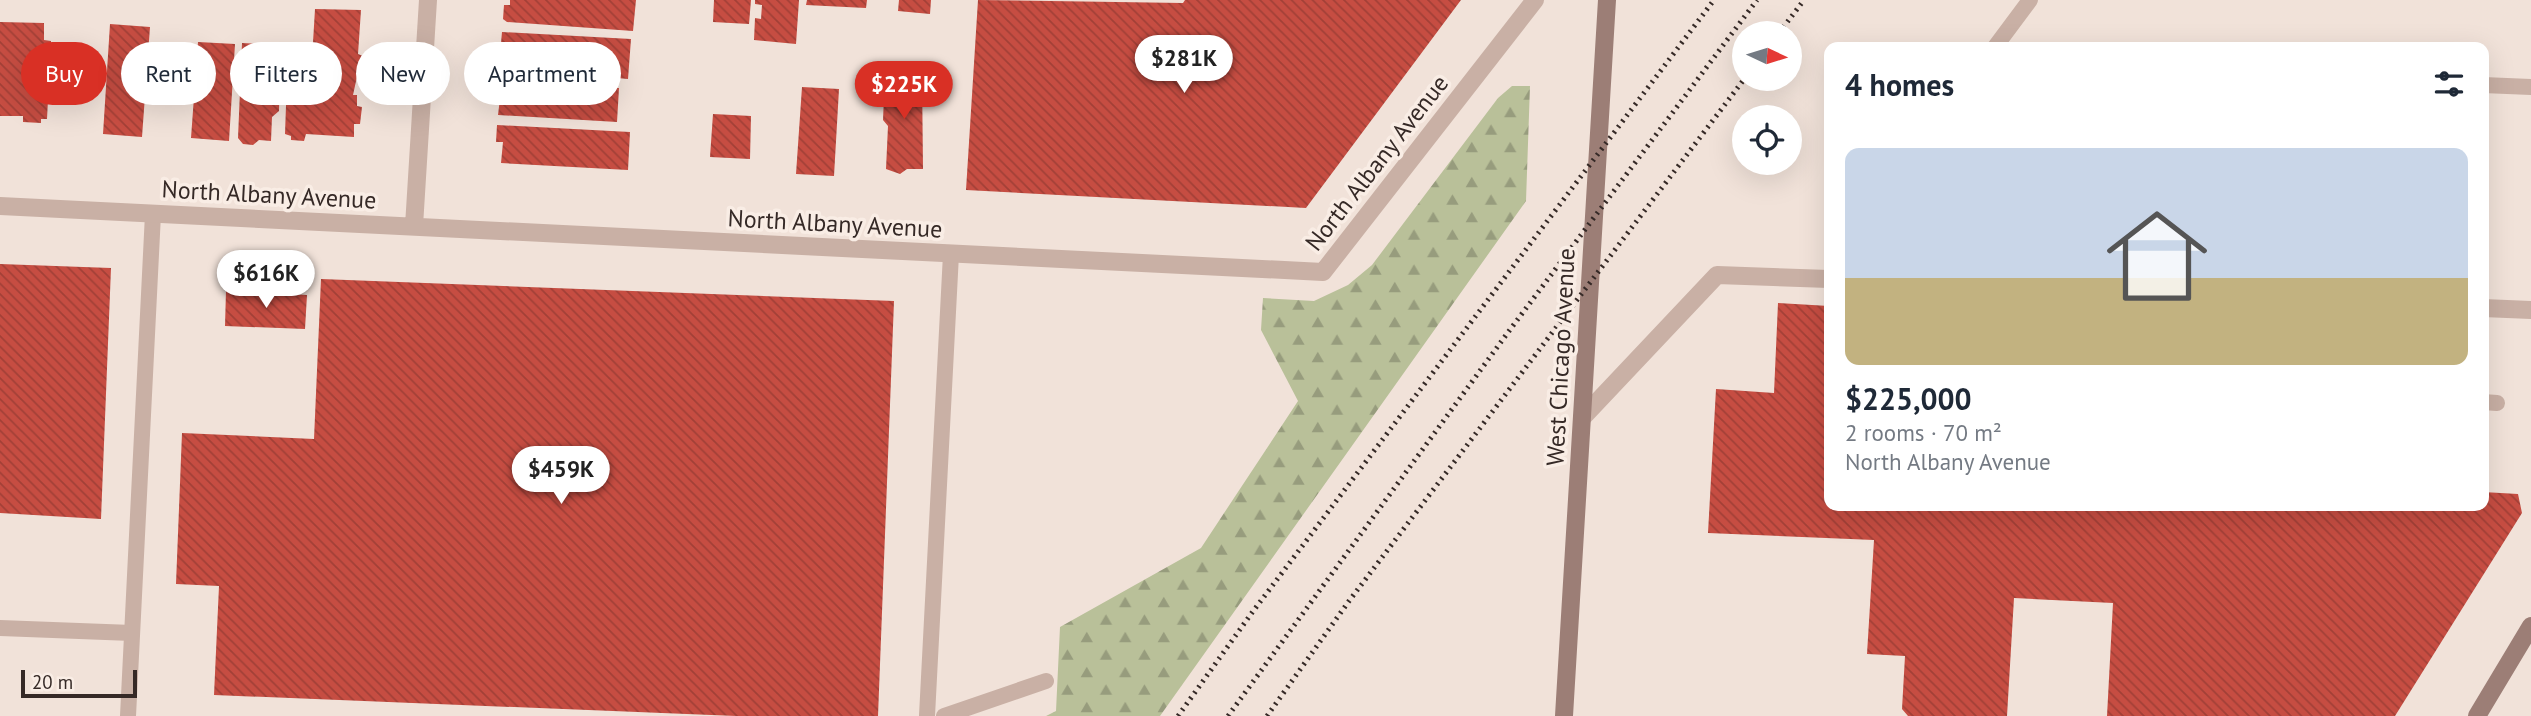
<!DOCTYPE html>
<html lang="en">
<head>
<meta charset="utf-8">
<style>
	body { margin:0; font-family:"PT Sans",sans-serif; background:#f6f6f7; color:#1f2937; height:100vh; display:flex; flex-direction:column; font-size:26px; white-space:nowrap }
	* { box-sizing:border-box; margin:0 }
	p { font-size:23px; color:#747a83 }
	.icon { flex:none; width:38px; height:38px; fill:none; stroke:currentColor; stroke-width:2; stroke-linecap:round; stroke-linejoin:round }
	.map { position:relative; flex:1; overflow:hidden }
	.panel { position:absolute; left:1824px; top:42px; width:665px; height:469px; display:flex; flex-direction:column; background:#fff; border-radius:14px; box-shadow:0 7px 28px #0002 }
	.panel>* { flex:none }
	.hud { position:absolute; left:21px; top:42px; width:665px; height:63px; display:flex; gap:14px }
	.needle { width:46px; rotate:94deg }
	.fabs { position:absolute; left:1732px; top:21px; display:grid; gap:14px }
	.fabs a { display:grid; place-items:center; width:70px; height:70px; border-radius:50%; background:#fff; box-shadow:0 7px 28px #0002; font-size:35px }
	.scale { position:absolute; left:21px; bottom:18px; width:116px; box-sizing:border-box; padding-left:7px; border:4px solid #352926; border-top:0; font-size:19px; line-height:24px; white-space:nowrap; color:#352926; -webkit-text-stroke:5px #f9ede5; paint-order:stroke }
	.price { position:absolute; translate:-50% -60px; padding:0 16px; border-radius:24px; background:#fff; color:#222; font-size:23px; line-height:46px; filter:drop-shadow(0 2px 4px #0008) }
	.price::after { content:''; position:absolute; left:50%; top:42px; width:21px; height:16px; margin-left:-10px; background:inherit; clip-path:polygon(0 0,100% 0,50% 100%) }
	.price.on { background:#d93025; color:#fff }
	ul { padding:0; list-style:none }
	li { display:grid; align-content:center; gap:14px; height:371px; padding:0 21px }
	li span { display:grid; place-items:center; height:217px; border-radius:14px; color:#555 }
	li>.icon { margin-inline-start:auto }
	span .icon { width:126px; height:126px; fill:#fffc; stroke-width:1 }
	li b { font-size:30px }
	h2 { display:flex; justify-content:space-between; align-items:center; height:84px; padding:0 21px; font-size:30px }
	.chip { padding:0 24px; border-radius:32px; background:#fff; box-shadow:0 7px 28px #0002; font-size:24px; line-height:63px }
	.chip.on { background:#d93025; color:#fff }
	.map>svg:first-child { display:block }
	.forest { fill:url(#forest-firs) }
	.building { fill:url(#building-back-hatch) }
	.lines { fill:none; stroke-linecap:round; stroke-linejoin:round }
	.service { stroke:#c9b0a5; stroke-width:16 }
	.minor { stroke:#c9b0a5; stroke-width:18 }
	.secondary { stroke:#9c7e76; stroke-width:18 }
	.rail { stroke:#352926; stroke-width:5; stroke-dasharray:2 5; stroke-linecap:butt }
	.labels { text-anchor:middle; stroke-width:7; stroke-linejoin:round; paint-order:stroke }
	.street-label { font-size:24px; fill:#352926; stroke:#f9ede5 }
</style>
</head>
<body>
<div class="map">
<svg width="2531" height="716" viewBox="0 0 2531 716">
	<defs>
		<pattern id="forest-firs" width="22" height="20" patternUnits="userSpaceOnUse" patternTransform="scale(1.75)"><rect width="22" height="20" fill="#b9c099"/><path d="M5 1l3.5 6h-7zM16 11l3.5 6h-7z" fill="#979c7d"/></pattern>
		<pattern id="building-back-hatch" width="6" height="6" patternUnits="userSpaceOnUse" patternTransform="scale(1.75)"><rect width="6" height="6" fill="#c64d42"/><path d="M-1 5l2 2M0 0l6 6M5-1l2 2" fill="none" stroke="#a24037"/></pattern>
	</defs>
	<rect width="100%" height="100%" fill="#f1e2d9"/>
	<path class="forest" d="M 1512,86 L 1530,86 L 1526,201 L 1160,716 L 1046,716 L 1056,711 L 1060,627 L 1201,548 L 1298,401 L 1261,330 L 1263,298 L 1314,301 L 1348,285 L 1372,265 L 1498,98 Z"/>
	<path class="building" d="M 510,0 L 636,0 L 633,31 L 507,22 L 503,19 L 504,5 L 510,5 Z
		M 714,0 L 751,0 L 749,24 L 713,22 Z
		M 755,0 L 799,0 L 796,44 L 754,40 L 755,18 L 761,19 L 762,5 L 755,4 Z
		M 807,0 L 867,0 L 866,8 L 806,5 Z
		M 899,0 L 931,0 L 930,14 L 898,11 Z
		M 978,0 L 1183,3 L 1185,0 L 1461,0 L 1306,208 L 966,190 Z
		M 315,9 L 361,10 L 358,54 L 363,56 L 363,72 L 358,72 L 353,95 L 357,95 L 357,106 L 362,107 L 360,124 L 354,124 L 354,137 L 306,134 L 304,141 L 291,140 L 291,136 L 285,134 L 287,77 L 311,76 Z
		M 0,22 L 44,23 L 44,40 L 51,41 L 47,119 L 41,119 L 41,123 L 23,122 L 23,116 L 0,116 Z
		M 110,24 L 150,27 L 142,137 L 103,134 Z
		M 502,32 L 631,39 L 628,79 L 505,68 L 506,54 L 500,54 Z
		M 198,42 L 235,44 L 229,141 L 191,138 Z
		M 242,43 L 276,45 L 275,66 L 280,70 L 279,111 L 272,117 L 271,141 L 259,140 L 253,145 L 243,144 L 238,138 Z
		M 885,73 L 922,74 L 923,169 L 907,169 L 900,174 L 886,169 L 888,126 L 883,120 Z
		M 502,82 L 619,88 L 617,122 L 498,115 Z
		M 802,87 L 839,89 L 834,176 L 796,174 Z
		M 713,114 L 751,116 L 750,159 L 710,157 Z
		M 497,125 L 630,132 L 628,170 L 501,163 L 503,142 L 496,142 Z
		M 0,264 L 111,268 L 101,519 L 0,513 Z
		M 321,279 L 894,301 L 878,716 L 736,716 L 214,695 L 219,586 L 176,584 L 182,433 L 314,439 Z
		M 226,291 L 307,295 L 305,329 L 225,326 Z
		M 1778,303 L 1829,306 L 1829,506 L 2483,506 L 2483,492 L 2518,494 L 2522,513 L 2395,716 L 2107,716 L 2113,603 L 2014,598 L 2007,716 L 1908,716 L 1902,709 L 1905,656 L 1867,654 L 1874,540 L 1708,533 L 1716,389 L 1774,393 Z"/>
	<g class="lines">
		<path class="service" d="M 1995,47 L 2030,0
			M 2483,85 L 2531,87
			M 2483,402 L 2497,403
			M 0,628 L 132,633
			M 128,716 L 153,214
			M 927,716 L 951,254
			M 944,716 L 1046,681"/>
		<path class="minor" d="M 0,206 L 1323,272 L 1535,0
			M 414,226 L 428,0
			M 2483,308 L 2531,310
			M 1582,418 L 1717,275 L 1829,279"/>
		<path class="secondary" d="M 1564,716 L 1607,0
			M 2477,716 L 2531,626"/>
		<path class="rail" d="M 1779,33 L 1804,0
			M 1178,716 L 1251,614 L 1714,0
			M 1228,716 L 1509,331 L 1757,0
			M 1267,716 L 1349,601 L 1745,78"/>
	</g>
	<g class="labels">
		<g class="street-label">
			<text transform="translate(1377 163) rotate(-52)" y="8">North Albany Avenue</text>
			<text transform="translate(269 195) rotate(3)" y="8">North Albany Avenue</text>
			<text transform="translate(835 224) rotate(3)" y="8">North Albany Avenue</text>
			<text transform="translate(1561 357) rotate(-87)" y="8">West Chicago Avenue</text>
		</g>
	</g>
</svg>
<div class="fabs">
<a><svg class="needle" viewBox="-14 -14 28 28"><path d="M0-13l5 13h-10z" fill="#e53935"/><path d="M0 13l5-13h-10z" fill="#747a83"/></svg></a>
<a><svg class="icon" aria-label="locate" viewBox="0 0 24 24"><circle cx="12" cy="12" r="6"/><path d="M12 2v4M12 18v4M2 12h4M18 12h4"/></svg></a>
</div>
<div class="scale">20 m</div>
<b class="price" style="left:1184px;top:95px">$281K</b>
<b class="price on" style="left:904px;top:121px">$225K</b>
<b class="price" style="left:266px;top:310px">$616K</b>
<b class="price" style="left:561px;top:506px">$459K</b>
<div class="hud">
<a class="chip on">Buy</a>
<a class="chip">Rent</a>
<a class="chip">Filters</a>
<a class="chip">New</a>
<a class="chip">Apartment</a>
</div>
<section class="panel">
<h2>4 homes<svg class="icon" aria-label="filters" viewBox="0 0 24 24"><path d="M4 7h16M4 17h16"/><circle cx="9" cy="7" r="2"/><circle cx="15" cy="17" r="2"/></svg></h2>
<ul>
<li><span style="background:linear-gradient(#c9d6e8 60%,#c2b280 0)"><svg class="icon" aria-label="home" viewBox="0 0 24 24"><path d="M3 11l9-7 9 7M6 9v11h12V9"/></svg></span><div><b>$225,000</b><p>2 rooms · 70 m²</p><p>North Albany Avenue</p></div></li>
</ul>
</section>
</div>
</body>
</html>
